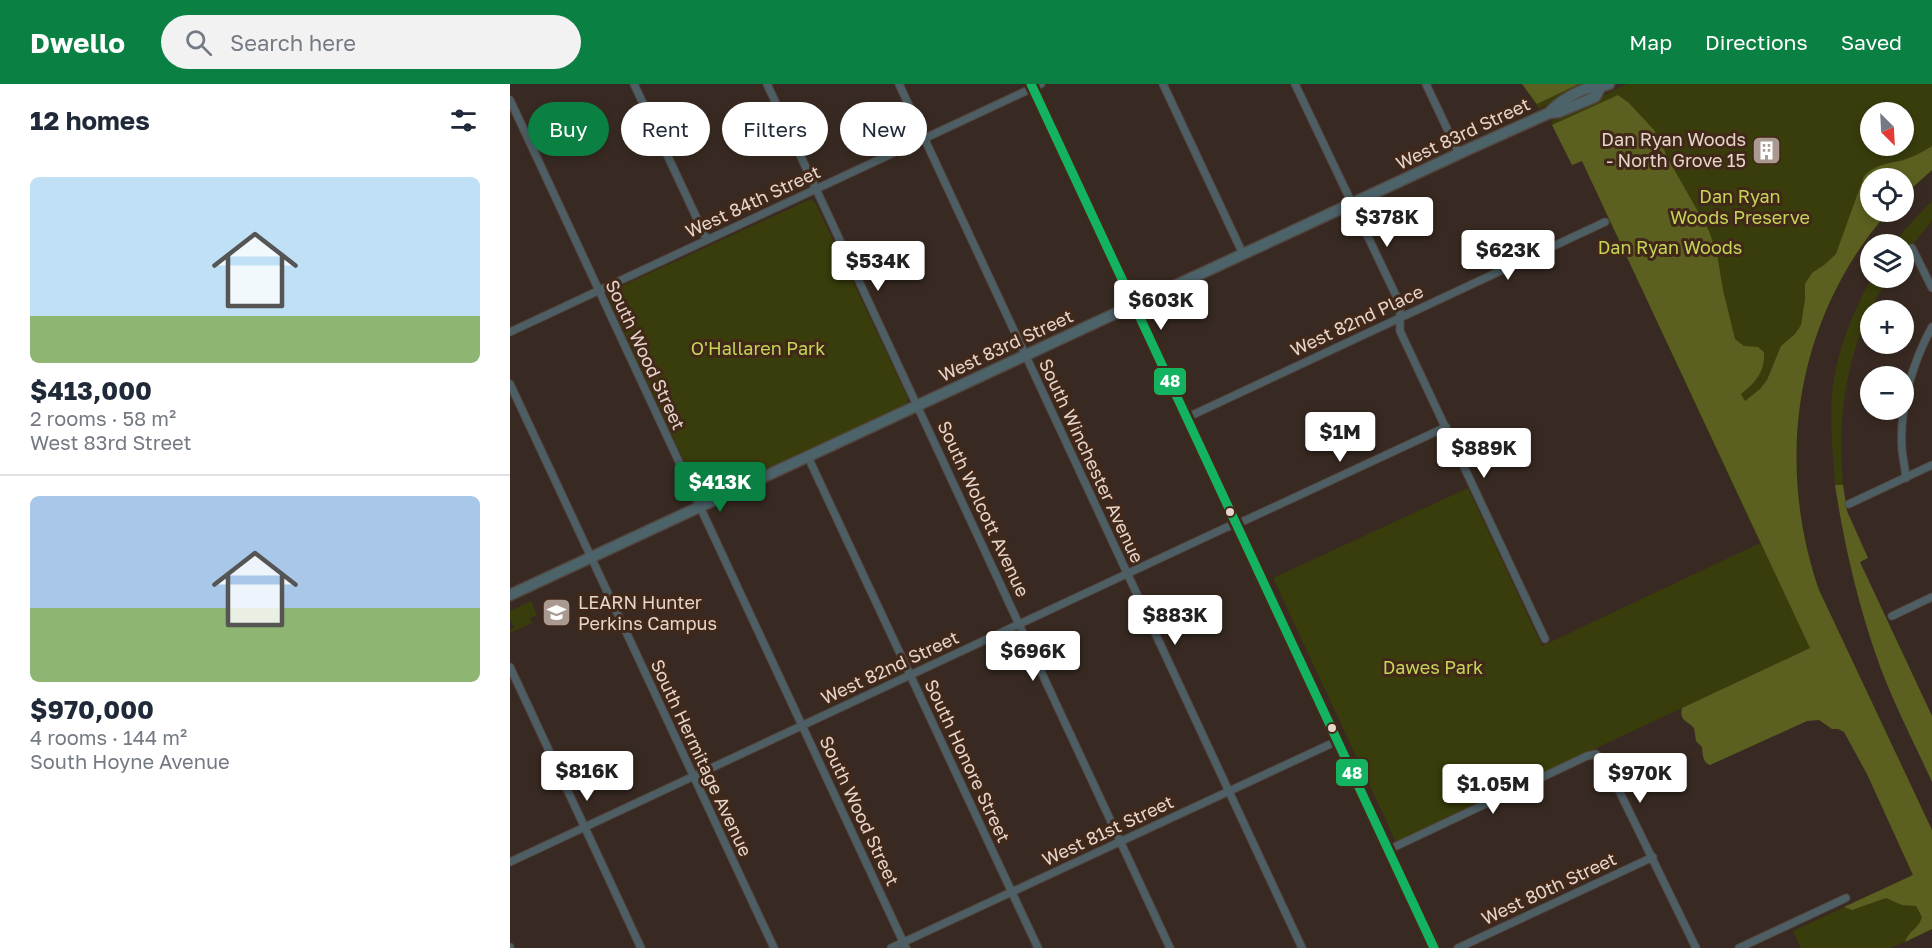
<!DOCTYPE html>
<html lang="en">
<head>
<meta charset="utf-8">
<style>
	body { margin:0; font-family:"Golos Text",sans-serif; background:#f2f2f3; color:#1f2937; height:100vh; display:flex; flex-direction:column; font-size:22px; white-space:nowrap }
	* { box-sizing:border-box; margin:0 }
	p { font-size:20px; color:#747a83 }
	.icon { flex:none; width:33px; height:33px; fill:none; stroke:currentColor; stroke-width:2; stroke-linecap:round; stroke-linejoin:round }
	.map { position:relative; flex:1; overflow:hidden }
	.details { display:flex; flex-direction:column; background:#fff; width:510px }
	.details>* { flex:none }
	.guide { position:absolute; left:18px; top:18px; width:570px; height:54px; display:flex; gap:12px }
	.needle { width:39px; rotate:156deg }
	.fabs { position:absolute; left:1350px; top:18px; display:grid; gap:12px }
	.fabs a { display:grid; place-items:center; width:54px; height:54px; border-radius:50%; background:#fff; box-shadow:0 3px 9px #0003; font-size:30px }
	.price { position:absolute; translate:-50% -51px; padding:0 14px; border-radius:6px; background:#fff; color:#222; font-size:20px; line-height:39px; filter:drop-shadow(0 2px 3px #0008) }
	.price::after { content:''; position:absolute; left:50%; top:36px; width:18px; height:14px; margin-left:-9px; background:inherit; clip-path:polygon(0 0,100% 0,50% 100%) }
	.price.on { background:#0b8043; color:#fff }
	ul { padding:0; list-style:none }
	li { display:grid; align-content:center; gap:12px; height:318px; padding:0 30px }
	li+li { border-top:2px solid #e0e1e3 }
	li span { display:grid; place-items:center; height:186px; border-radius:9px; color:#555 }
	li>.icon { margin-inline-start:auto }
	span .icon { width:108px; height:108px; fill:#fffc; stroke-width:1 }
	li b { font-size:26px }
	h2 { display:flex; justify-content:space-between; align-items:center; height:72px; padding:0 30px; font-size:26px }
	.chip { padding:0 21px; border-radius:27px; background:#fff; box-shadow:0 3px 9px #0003; font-size:21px; line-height:54px }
	.chip.on { background:#0b8043; color:#fff }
	header { display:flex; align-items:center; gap:36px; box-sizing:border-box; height:84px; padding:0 30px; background:#0b8043; color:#fff }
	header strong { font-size:28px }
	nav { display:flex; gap:33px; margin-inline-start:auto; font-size:21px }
	.search { width:420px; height:54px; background:#f2f2f3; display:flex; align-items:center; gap:15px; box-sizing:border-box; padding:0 21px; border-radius:33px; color:#747a83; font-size:22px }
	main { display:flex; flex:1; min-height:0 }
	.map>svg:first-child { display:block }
	.green { fill:#393c0b; fill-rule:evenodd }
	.forest { fill:#5b6020 }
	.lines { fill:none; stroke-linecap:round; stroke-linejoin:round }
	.street-casing { stroke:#52463f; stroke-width:9 }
	.secondary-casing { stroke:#52463f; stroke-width:13 }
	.street { stroke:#4d5f64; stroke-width:7 }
	.secondary { stroke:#4c636a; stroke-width:10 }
	.bus-1-casing { stroke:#412819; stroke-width:14 }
	.bus-1 { stroke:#13b361; stroke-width:9 }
	.bus-dot { fill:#e6d5cc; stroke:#412819; stroke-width:2 }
	.labels { text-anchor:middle; stroke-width:6; stroke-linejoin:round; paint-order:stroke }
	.street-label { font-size:18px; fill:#e6d5cc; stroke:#412819 }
	.poi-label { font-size:18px; fill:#e6d5cc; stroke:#412819; text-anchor:end }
	.park-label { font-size:18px; fill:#c4d557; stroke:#412819 }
	.line-badge { stroke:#412819; stroke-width:2 }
	.badge-label { font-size:16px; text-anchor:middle; font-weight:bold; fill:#fff }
</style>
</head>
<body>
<header>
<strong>Dwello</strong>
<div class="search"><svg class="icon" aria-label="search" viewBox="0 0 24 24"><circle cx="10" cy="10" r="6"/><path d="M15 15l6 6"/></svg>Search here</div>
<nav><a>Map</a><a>Directions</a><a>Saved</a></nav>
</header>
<main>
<section class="details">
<h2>12 homes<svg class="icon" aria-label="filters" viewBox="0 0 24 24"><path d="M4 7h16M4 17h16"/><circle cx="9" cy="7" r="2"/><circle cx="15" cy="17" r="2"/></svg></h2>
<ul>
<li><span style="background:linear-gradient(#bfe0f5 75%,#8fb573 0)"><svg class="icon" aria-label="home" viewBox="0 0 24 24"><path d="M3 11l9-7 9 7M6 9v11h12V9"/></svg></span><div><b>$413,000</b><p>2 rooms · 58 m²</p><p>West 83rd Street</p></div></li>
<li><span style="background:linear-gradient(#a9c7e8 60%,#8fb573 0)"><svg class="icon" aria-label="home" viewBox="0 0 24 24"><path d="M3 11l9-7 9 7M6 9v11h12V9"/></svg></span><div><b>$970,000</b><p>4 rooms · 144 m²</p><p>South Hoyne Avenue</p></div></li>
</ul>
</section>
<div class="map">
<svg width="1422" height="864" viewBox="0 0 1422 864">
	<rect width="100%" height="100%" fill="#382a22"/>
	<path class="green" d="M 1012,0 L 1083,0 L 1029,25 Z
		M 1117,0 L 1422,0 L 1422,86 L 1394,111 L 1394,94 L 1360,94 L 1360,128 L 1378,128 C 1286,233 1264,375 1309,506 L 1422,746 L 1422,845 L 1381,864 L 1291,864 L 1283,847 L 1403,791 L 1300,564 L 886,758 L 763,494 L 958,404 L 1032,562 L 1250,459 L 1072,77 L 1062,81 L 1041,37 ZM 1360,28 L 1394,28 L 1394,62 L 1360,62 Z
		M 301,115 L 306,120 L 398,314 L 397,322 L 196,414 L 189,409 L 99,216 L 98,210 L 103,206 Z
		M 1422,117 L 1422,137 L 1394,171 L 1394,160 L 1383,160 L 1400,140 Z
		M 1361,194 L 1378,194 C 1337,261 1327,323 1333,401 L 1325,401 C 1323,368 1318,327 1324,294 C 1330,258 1345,226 1361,194 Z
		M 21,517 L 27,531 L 20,534 L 22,539 L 0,549 L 0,546 L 4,544 L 0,534 L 0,527 Z"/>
	<path class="forest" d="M 1012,0 L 1069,0 L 1027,20 Z
		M 1108,11 L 1119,19 L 1144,46 L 1161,80 L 1199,147 L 1207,170 L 1213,206 L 1225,255 L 1234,262 L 1248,263 L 1254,268 C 1255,288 1246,298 1231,310 L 1235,317 L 1250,305 L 1257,296 L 1271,262 L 1285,250 L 1291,241 L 1295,215 L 1295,200 L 1302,189 L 1314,181 L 1326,170 L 1354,92 C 1365,81 1375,80 1390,77 C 1401,74 1413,68 1422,62 L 1422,86 L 1394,111 L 1394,94 L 1360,94 L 1360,128 L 1378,128 C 1286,233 1264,376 1309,506 L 1422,746 L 1422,845 L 1395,858 C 1400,845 1408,846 1412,833 L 1406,822 L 1392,821 L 1376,814 L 1342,826 L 1334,823 L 1403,791 L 1357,690 L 1334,648 L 1328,645 L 1322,645 L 1309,636 L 1297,637 L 1200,681 C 1192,678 1193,670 1192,663 L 1186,657 L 1184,644 C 1177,636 1169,637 1172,624 L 1300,564 L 1072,77 L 1062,81 L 1042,41 Z
		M 1333,401 L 1337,427 L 1358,474 L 1350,478 L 1422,632 L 1422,698 C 1403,656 1381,615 1366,571 C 1347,516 1334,459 1325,401 Z"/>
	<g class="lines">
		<defs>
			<path id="street" d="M 124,0 L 197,156
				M 257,0 L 660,864
				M 389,0 L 792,864
				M 653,0 L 733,170
				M 785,0 L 890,220 L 890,247 L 1035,555
				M 916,0 L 949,70
				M 0,16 L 396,864
				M 1402,164 L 1422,204
				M 0,248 L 531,0
				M 0,300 L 264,864
				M 676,334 L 1095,138
				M 298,373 L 528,864
				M 1396,394 C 1395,384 1393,375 1392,366 C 1389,325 1402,279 1422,243
				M 1339,420 L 1422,381
				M 1382,532 L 1422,513
				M 0,583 L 131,864
				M 878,766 L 1077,672 L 1086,670 L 1095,678 L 1186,864
				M 0,778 L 715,444 L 736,436 L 936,343
				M 0,863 L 0,864
				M 381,864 L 827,657
				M 948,864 L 1143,773
				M 1229,864 L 1336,814"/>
			<path id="secondary" d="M 521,0 L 924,864
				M 1039,29 C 1048,18 1067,7 1080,4 C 1087,3 1092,3 1099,0
				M 0,511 L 959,65 L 1039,29 L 1049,28 L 1085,13 L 1090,4"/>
		</defs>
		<use href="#street" class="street-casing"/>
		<use href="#secondary" class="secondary-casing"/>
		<use href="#street" class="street"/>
		<use href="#secondary" class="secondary"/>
		<defs>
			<path id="bus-1" d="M 521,0 L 924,864"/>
		</defs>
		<use href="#bus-1" class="bus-1-casing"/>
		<use href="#bus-1" class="bus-1"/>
	</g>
	<defs>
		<symbol id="building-square" viewBox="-11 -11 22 22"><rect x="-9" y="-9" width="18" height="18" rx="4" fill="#a99990" stroke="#412819"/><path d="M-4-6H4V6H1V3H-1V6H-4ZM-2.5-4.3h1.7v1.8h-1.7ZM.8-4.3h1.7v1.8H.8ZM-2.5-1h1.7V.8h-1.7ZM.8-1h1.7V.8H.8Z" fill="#fff"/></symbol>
		<symbol id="school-square" viewBox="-11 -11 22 22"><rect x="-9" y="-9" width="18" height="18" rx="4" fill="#a99990" stroke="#412819"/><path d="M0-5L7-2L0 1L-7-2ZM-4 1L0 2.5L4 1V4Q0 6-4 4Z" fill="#fff"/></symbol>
	</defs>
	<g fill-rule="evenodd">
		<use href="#building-square" x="1240" y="50" width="33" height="33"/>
		<use href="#school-square" x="30" y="512" width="33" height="33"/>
	</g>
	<g class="bus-dot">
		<circle cx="720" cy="428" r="5"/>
		<circle cx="822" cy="644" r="5"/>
	</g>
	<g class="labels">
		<g class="street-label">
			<text transform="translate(953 50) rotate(-25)" y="6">West 83rd Street</text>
			<text transform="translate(243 118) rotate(-25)" y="6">West 84th Street</text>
			<text transform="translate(847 237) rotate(-25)" y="6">West 82nd Place</text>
			<text transform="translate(496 262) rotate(-25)" y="6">West 83rd Street</text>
			<text transform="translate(135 271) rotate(65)" y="6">South Wood Street</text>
			<text transform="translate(581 377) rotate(65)" y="6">South Winchester Avenue</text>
			<text transform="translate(473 425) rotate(65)" y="6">South Wolcott Avenue</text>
			<text transform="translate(380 584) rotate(-25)" y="6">West 82nd Street</text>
			<text transform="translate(191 674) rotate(65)" y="6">South Hermitage Avenue</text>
			<text transform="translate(457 677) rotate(65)" y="6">South Honore Street</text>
			<text transform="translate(349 727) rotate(65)" y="6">South Wood Street</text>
			<text transform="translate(598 747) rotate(-25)" y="6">West 81st Street</text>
			<text transform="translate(1039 805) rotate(-25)" y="6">West 80th Street</text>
		</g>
		<g class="poi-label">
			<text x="1236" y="62">Dan Ryan Woods<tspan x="1236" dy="21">- North Grove 15</tspan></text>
			<text x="68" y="525" text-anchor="start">LEARN Hunter<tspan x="68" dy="21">Perkins Campus</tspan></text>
		</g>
		<g class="park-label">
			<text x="1230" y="119">Dan Ryan<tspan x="1230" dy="21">Woods Preserve</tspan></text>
			<text x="1160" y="170">Dan Ryan Woods</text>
			<text x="248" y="271">O'Hallaren Park</text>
			<text x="923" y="590">Dawes Park</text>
		</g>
	</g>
	<g class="line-badge">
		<rect x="643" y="283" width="34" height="29" rx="6" fill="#13b361"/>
		<rect x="825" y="674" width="34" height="29" rx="6" fill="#13b361"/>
	</g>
	<g class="badge-label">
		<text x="660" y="303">48</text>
		<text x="842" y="695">48</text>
	</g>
</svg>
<div class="fabs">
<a><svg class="needle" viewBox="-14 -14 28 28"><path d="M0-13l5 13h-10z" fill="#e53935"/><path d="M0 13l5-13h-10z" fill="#747a83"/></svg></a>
<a><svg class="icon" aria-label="locate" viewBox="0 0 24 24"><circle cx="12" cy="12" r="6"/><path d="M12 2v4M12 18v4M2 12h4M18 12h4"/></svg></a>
<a><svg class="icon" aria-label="layers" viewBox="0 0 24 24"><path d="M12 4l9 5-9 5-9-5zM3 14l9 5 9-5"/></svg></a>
<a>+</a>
<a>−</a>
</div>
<b class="price" style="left:877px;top:164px">$378K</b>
<b class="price" style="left:998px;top:197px">$623K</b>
<b class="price" style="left:368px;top:208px">$534K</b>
<b class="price" style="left:651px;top:247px">$603K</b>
<b class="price" style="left:830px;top:379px">$1M</b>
<b class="price" style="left:974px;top:395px">$889K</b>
<b class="price on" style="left:210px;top:429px">$413K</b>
<b class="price" style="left:665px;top:562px">$883K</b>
<b class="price" style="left:523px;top:598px">$696K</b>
<b class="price" style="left:77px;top:718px">$816K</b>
<b class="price" style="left:1130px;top:720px">$970K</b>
<b class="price" style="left:983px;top:731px">$1.05M</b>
<div class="guide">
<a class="chip on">Buy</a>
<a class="chip">Rent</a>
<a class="chip">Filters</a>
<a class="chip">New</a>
</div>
</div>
</main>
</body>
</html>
